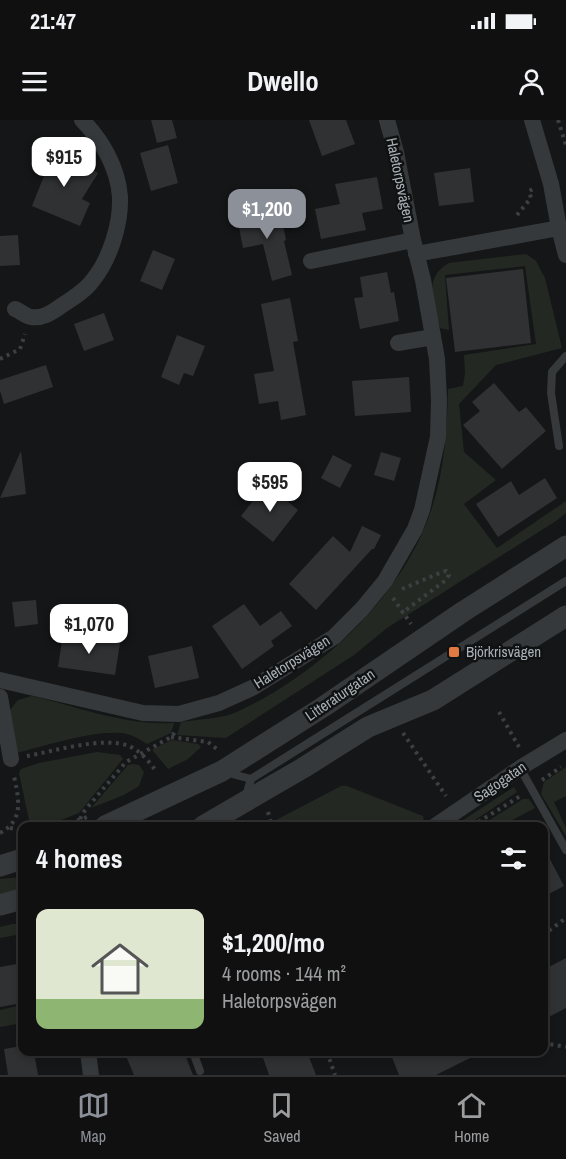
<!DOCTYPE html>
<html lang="en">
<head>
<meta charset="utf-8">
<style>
	body { margin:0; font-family:"Archivo Narrow",sans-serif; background:#1e1e1f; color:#f1f3f6; height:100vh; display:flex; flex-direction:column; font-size:22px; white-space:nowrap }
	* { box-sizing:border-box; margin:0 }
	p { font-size:20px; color:#9c9d9f }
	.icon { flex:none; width:33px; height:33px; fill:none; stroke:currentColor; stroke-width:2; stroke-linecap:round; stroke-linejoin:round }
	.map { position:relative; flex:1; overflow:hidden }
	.sheet { position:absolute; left:18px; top:702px; width:530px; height:234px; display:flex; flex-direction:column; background:#101011; border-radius:12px; box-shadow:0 3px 9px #0003,0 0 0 2px #303031 }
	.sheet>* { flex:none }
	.price { position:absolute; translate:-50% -51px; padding:0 14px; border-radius:12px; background:#fff; color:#222; font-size:20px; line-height:39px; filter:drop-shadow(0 2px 3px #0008) }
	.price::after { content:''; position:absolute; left:50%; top:36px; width:18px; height:14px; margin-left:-9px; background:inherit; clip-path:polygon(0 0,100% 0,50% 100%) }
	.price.selected { background:#8c9099; color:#fff }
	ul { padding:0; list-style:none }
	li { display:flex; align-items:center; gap:18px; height:150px; padding:0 18px }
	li+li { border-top:2px solid #303031 }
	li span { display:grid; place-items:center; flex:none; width:168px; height:120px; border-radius:12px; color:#555 }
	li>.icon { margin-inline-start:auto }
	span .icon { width:72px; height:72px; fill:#fffc; stroke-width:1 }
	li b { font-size:26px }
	h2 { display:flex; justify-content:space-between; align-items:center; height:72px; padding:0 18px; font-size:26px }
	.status { display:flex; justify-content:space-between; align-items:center; height:42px; padding:0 30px; background:#101011; direction:ltr }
	.status svg { height:16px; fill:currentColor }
	header { display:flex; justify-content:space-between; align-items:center; height:78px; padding:0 18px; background:#101011; font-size:27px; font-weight:700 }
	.dock { display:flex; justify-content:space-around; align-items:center; height:84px; border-top:2px solid #303031; background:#101011; font-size:16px; color:#9c9d9f }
	.dock a { display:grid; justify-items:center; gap:3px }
	.dock .selected { color:#8c9099 }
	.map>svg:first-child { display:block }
	.green { fill:#232922 }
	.building { fill:#303133 }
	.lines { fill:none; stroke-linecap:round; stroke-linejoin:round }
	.path { stroke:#3d4042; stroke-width:4; stroke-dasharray:3 4.5; stroke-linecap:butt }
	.service { stroke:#36393b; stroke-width:8 }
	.minor { stroke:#36393b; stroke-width:16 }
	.tertiary { stroke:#36393b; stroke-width:21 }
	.poi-dot { fill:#e17a42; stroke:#101112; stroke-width:2 }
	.labels { text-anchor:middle; stroke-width:5; stroke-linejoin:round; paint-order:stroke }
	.street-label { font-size:15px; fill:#a8b1b6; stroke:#101112 }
	.poi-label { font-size:15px; fill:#a8b1b6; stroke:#101112; text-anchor:start }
</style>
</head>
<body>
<div class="status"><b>21:47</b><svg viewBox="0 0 49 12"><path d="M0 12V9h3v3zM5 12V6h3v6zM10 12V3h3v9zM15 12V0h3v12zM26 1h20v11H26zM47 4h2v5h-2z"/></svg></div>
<header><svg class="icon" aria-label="menu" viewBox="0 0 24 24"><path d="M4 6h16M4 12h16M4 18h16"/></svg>Dwello<svg class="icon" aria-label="person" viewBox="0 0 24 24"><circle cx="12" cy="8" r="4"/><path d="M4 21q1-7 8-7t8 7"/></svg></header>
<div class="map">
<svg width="566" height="955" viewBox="0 0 566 955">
	<rect width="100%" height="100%" fill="#151617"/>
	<path class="green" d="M 526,134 L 536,141 L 545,158 L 562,228 L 496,245 L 459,284 L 464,332 L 496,360 L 464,384 L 497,428 L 566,381 L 566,393 L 556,401 L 387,508 L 354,535 L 226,618 L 177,615 L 181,602 C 200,599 222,599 239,591 C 317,555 398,480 428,399 C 444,357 447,314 448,269 L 463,266 L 465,253 L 464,235 L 536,224 L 525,146 L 445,155 L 449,210 L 440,208 C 434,184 422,158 449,143 Z
		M 32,576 C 78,587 126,606 174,603 L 171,613 L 147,624 C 139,619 131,614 122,613 C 92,610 45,626 16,633 L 10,590 L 18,580 Z
		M 172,620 L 198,624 L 201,627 L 188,639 L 168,649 L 153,631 L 153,629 Z
		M 97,632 L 120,635 L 123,639 L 79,693 L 46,706 L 30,705 L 19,653 L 21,649 L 39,643 Z
		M 133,644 L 139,645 L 144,652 L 139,666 L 124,675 L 91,688 L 128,645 Z
		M 566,647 L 566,676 L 554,682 L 566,708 L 566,716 L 541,674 L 544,662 Z
		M 341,666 L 347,666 L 423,696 L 424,699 L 414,706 L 277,706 L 276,701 L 278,699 Z
		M 514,667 L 517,672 L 466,706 L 454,706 Z
		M 523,679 L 529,679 L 535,688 L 501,706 L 480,706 Z
		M 22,757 L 22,770 L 0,776 L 0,759 Z
		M 12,804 L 22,804 L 22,814 L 0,818 L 0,807 Z
		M 22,885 L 22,903 L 0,907 L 0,890 Z"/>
	<path class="building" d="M 151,0 L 172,0 L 177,18 L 157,23 Z
		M 309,0 L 346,0 L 355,24 L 322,36 Z
		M 168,25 L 178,63 L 151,71 L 140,33 Z
		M 43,30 L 78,48 L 81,43 L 98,53 L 82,79 L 90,83 L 80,106 L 32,86 L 46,51 L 35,46 Z
		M 470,48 L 474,82 L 439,86 L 434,53 Z
		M 377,57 L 383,89 L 362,93 L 366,110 L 321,119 L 315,89 L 340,84 L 335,64 Z
		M 280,89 L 286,120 L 284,121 L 292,155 L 272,161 L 263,124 L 243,128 L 237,97 Z
		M 18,115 L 20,145 L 0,146 L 0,116 Z
		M 153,130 L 175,139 L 162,170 L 140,161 Z
		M 523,149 L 531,223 L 455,232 L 446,158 Z
		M 387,152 L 391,173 L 394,172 L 399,201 L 360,209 L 354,178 L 363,177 L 360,157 Z
		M 290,178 L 298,221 L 293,222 L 306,295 L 281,300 L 278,281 L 259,284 L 254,254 L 274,251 L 261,184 Z
		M 104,193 L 114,220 L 84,231 L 74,204 Z
		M 177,215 L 205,226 L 193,256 L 184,253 L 179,265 L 161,257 Z
		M 46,245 L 53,267 L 4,284 L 0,271 L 0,260 Z
		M 409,257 L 411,292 L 355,296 L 352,261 Z
		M 494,263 L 519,292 L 526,287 L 546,311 L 502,349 L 463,305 L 480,291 L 472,282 Z
		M 21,331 L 26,374 L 0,378 Z
		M 381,332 L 401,338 L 394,361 L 374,355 Z
		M 333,335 L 352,345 L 340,368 L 321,358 Z
		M 545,358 L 557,378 L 498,417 L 476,384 L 511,361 L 519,375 Z
		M 266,364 L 298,390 L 273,422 L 241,396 Z
		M 362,406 L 381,415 L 374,429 L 372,429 L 316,490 L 289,464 L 333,416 L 350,432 Z
		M 36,480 L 38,504 L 15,507 L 12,482 Z
		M 244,484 L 260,506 L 281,491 L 292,506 L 271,521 L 274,526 L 242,549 L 212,506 Z
		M 63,514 L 120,523 L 115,555 L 58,547 Z
		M 192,526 L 199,558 L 155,568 L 148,536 Z
		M 543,726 L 564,766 L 543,777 Z
		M 566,838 L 566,888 L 543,900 L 543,850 Z
		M 17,844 L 22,883 L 0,887 L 0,847 Z
		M 22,926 L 22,932 L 34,932 L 38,955 L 8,955 L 4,929 Z
		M 138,932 L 184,932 L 193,955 L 134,955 L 126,936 Z
		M 261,932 L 307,932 L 316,955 L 269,955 Z
		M 390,932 L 482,932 L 436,955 L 399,955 Z"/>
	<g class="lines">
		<path class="path" d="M 558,0 L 566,25
			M 517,95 L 531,78 L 529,71 L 533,69
			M 0,239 L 20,229 L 25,214
			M 402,469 L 442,452 L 446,451 L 449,455 L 446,460 L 402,493
			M 393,478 L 411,504
			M 499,592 L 519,627
			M 403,613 L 446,676
			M 171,617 L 208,622 L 218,630
			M 27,636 C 55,631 103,616 129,626 C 140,631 149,641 156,651
			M 542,660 L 561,647
			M 268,692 L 272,706
			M 80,699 L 85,690 L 126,642 L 171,617 L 175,612
			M 63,706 L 87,697
			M 472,706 L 522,675
			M 10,708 L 22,710
			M 0,713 C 24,700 19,680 14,656
			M 543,815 L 566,798
			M 543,923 L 566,927
			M 327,932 L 335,955"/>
		<path class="service" d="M 559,326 L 551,273 L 552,252 L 566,236
			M 520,648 L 566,730
			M 225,652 L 251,659
			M 246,676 L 251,659 L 566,461
			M 193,932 L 200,951"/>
		<path class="minor" d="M 532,0 L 551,64 L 559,108 L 566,135
			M 416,134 L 559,108
			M 311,141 L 413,120
			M 15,189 C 20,191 26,196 31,197 C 43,199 52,192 61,186 C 72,179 85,171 93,160 C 110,139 121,104 120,77 C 118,48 102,20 82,0
			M 398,223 L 433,217
			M 0,560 L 143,593 L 179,594 L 219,583 L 254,567 L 334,517 L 362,489 L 385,461 L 415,409 L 422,390 L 438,317 L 439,280 L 437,239 L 423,160 L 413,120 L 396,32 L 387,0
			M 0,577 L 11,639
			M 435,706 L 523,646 L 566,620
			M 88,932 L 91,955"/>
		<path class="tertiary" d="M 105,706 L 222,651 L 323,587 L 464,491 L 566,426
			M 203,706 L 303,648 L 368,607 L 433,580 L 566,496
			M 0,746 L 22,739
			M 0,785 L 22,779"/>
	</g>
	<rect class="poi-dot" x="448" y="526" width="12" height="12" rx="3"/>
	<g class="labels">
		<g class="street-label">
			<text transform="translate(400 60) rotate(78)" y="5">Haletorpsvägen</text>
			<text transform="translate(292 542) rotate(-32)" y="5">Haletorpsvägen</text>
			<text transform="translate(340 575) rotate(-34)" y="5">Litteraturgatan</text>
			<text transform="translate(500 662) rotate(-34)" y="5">Sagogatan</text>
		</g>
		<g class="poi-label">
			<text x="466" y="537">Björkrisvägen</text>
		</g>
	</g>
</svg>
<b class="price" style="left:64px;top:68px">$915</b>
<b class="price selected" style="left:267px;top:120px">$1,200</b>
<b class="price" style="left:270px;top:393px">$595</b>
<b class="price" style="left:89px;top:535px">$1,070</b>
<section class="sheet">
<h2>4 homes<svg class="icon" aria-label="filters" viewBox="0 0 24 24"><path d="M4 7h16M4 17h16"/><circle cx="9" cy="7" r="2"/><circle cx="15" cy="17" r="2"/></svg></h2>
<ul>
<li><span style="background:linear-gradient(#dfe7d0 75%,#8fb573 0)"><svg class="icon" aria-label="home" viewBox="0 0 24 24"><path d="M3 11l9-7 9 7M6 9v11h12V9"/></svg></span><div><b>$1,200/mo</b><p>4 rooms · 144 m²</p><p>Haletorpsvägen</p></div></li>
</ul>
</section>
</div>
<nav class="dock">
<a class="selected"><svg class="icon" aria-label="map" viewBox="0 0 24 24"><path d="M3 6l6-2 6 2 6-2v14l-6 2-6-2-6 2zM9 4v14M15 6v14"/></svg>Map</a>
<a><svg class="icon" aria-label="saved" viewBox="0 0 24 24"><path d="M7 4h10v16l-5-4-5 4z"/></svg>Saved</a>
<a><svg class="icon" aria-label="home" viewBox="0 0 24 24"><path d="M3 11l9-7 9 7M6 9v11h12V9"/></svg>Home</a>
</nav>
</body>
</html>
